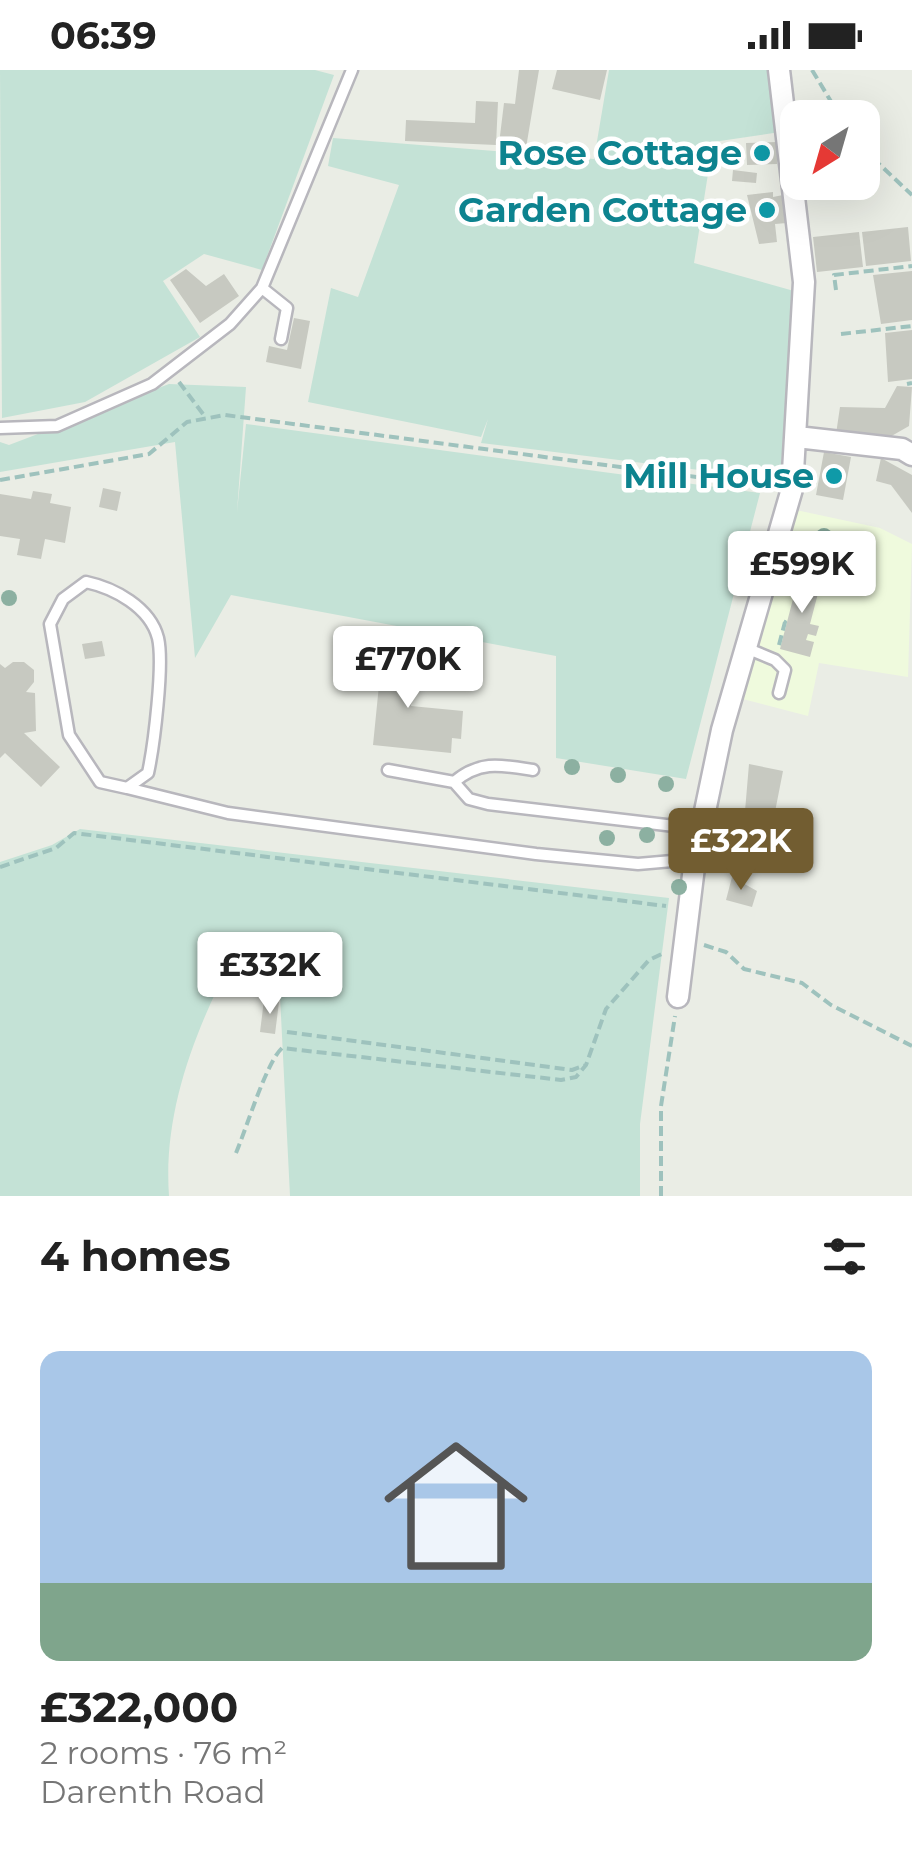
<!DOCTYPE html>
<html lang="en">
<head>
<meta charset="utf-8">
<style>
	body { margin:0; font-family:Montserrat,sans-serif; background:#f2f2f2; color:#222; height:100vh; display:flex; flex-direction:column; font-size:38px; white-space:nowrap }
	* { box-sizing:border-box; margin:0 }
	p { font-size:32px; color:#767676 }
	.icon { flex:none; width:55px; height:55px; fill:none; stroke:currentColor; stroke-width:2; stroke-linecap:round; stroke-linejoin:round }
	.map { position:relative; height:1126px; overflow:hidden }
	.sheet { display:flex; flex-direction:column; background:#fff; flex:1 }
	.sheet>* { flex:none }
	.needle { width:65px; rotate:217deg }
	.buttons { position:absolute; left:780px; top:30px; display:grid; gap:20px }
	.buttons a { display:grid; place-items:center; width:100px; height:100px; border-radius:20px; background:#fff; box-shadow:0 10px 40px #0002; font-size:50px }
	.price { position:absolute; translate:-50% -85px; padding:0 22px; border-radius:10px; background:#fff; color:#222; font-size:32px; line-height:65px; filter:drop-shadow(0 2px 5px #0008) }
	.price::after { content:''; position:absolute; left:50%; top:60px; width:30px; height:22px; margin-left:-15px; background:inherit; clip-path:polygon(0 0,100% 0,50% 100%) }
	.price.selected { background:#725d31; color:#fff }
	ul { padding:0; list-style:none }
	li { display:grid; align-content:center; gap:20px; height:530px; padding:0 40px }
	li span { display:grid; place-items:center; height:310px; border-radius:20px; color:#555 }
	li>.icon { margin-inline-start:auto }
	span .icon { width:180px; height:180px; fill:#fffc; stroke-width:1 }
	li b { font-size:42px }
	h2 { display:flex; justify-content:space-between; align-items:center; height:120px; padding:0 40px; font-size:42px }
	.status { display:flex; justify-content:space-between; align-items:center; height:70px; padding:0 50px; background:#fff; direction:ltr }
	.status svg { height:28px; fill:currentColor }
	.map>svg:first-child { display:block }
	.commercial { fill:#effadd }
	.green { fill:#c4e2d6 }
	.building { fill:#c7c9c1 }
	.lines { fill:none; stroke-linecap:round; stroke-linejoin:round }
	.service-casing { stroke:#b8b7bd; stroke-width:15 }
	.minor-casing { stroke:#b8b7bd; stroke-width:25 }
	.path { stroke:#9ec2bd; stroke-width:4; stroke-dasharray:10 5; stroke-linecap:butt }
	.service { stroke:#fff; stroke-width:10 }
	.minor { stroke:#fff; stroke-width:20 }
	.tree { fill:#8cb0a1 }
	.culture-dot { fill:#0f9aa8; stroke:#fff; stroke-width:4 }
	.labels { text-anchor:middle; stroke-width:9; stroke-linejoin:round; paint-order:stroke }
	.culture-label { font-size:35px; font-weight:bold; fill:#0d838f; stroke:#fff; text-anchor:end }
</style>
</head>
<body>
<div class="status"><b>06:39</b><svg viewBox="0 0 49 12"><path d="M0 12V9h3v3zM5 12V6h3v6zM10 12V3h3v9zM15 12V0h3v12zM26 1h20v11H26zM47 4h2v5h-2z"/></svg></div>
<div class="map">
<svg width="912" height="1126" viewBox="0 0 912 1126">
	<rect width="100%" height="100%" fill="#eaede5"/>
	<path class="commercial" d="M 796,440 L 880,458 L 912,474 L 908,607 L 819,593 L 808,646 L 735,627 L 757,579 Z"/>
	<path class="green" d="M 0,0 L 315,0 L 334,5 L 262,200 L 204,184 L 163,211 L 200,267 L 85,332 L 2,348 Z
		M 609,0 L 770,0 L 780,62 L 713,72 L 694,193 L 794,221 L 780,410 L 481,373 L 488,349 L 481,367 L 308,332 L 331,218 L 358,227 L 399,115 L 328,96 L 333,68 L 594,89 Z
		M 169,314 L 246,317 L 237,442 L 246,354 L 760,423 L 686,709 L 556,688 L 556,586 L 231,525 L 195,588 L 175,372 L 0,402 L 0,372 L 9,375 Z
		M 80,759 L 669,828 L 640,1054 L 640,1126 L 290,1126 L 280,926 L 259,891 L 233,887 C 195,961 163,1041 169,1126 L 0,1126 L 0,792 L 52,775 Z"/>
	<path class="building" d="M 519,0 L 539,0 L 526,78 L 499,74 L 504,33 L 515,34 Z
		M 557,0 L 607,0 L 600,30 L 552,19 Z
		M 476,31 L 498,32 L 496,75 L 405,71 L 406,50 L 475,53 Z
		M 777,72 L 777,94 L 747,95 L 746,73 Z
		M 733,100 L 757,103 L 756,113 L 732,111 Z
		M 773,122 L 773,127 L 783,125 L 787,153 L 775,154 L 777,172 L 759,174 L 747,125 Z
		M 908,157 L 911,191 L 866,196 L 862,162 Z
		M 859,162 L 863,197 L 817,202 L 813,167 Z
		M 186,199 L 206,216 L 224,204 L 239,226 L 200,253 L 170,210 Z
		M 912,201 L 912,250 L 881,254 L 873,205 Z
		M 294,248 L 310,251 L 301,299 L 266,292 L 269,276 L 287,280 Z
		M 912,260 L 912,309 L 888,312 L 885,263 Z
		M 897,316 L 912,317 L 909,356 L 888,368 L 836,364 L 840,337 L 885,338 Z
		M 824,382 L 851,387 L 843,430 L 816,425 Z
		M 881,388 L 912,405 L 912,443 L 891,415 L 876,411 Z
		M 103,418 L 121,422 L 117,441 L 99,437 Z
		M 33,421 L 52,424 L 50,433 L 71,437 L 65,473 L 45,469 L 41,489 L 17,485 L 20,469 L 0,466 L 0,424 L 31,429 Z
		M 800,502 L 822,508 L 810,554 L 819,556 L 816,566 L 808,564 L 806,570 L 814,572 L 810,587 L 780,579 Z
		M 102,571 L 105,586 L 85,589 L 82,574 Z
		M 367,587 L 415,591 L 411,636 L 463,641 L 461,669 L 452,668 L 451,683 L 373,675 L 379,615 L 365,614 Z
		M 13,592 L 24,592 L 34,600 L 34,612 L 26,622 L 35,623 L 36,661 L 24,663 L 60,697 L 41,717 L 5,683 L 0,688 L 0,594 L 5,598 Z
		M 749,694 L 783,701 L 774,747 L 745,741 Z
		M 732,807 L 757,821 L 752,837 L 726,830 Z
		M 264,930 L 279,932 L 275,964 L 260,962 Z"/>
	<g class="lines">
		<defs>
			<path id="service" d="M 262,218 L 287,238 L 281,269
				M 0,358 L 57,356 L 152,314 L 230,254 L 262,218 L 352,0
				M 86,512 C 114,518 150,537 158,568 C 164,594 154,675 148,703 L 127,718 L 100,712 L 69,665 L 50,554 L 63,529 Z
				M 746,578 L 775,590 L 785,600 L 779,623
				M 388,700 L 454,712 L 469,729 L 488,734 L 700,759
				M 454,712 C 480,690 501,695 533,700
				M 127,718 L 228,743 L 536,784 L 638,794 L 695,789"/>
			<path id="minor" d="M 797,367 L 902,379 L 912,385
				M 678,927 L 695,789 L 722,660 L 792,419 L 804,212 L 779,0"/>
		</defs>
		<use href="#service" class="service-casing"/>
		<use href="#minor" class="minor-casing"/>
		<path class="path" d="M 812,0 L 841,48
			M 862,78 L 912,125
			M 836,220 L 834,205 L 912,196
			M 841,264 L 912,256
			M 179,312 L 206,348
			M 907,314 L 912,313
			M 0,410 L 149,384 L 187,352 L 225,345 L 773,417
			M 779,575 L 785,552 L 781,551
			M 0,797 L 56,778 L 74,763 L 666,836
			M 704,875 L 726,882 L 744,899 L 802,913 L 831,935 L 912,976
			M 287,962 L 572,1000 L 586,995
			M 236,1083 C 247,1057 266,993 282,978 L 561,1010 L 576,1007 L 586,995 L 606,939 L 649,890 L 664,883
			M 661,1126 L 661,1036 L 675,946"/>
		<use href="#service" class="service"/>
		<use href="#minor" class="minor"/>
	</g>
	<g class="tree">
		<circle cx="824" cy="466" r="8"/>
		<circle cx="9" cy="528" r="8"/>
		<circle cx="572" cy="697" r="8"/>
		<circle cx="618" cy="705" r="8"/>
		<circle cx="666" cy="714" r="8"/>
		<circle cx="647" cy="765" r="8"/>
		<circle cx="607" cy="768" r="8"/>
		<circle cx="679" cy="817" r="8"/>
	</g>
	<g class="culture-dot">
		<circle cx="762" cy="83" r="10"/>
		<circle cx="767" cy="140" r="10"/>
		<circle cx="834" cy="406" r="10"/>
	</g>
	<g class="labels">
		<g class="culture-label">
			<text x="742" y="95">Rose Cottage</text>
			<text x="747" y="152">Garden Cottage</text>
			<text x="814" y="418">Mill House</text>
		</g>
	</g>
</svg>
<div class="buttons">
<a><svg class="needle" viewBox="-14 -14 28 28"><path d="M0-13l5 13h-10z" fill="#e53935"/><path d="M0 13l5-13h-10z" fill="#767676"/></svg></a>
</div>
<b class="price" style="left:802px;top:546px">£599K</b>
<b class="price" style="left:408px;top:641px">£770K</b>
<b class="price selected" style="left:741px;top:823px">£322K</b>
<b class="price" style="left:270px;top:947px">£332K</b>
</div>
<section class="sheet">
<h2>4 homes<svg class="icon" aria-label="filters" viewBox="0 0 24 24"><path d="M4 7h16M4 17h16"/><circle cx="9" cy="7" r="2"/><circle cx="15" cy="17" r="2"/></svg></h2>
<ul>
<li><span style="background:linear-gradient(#a9c7e8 75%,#7fa58c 0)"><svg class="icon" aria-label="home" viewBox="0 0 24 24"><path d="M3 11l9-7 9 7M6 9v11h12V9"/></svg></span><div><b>£322,000</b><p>2 rooms · 76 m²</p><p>Darenth Road</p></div></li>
</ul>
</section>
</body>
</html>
